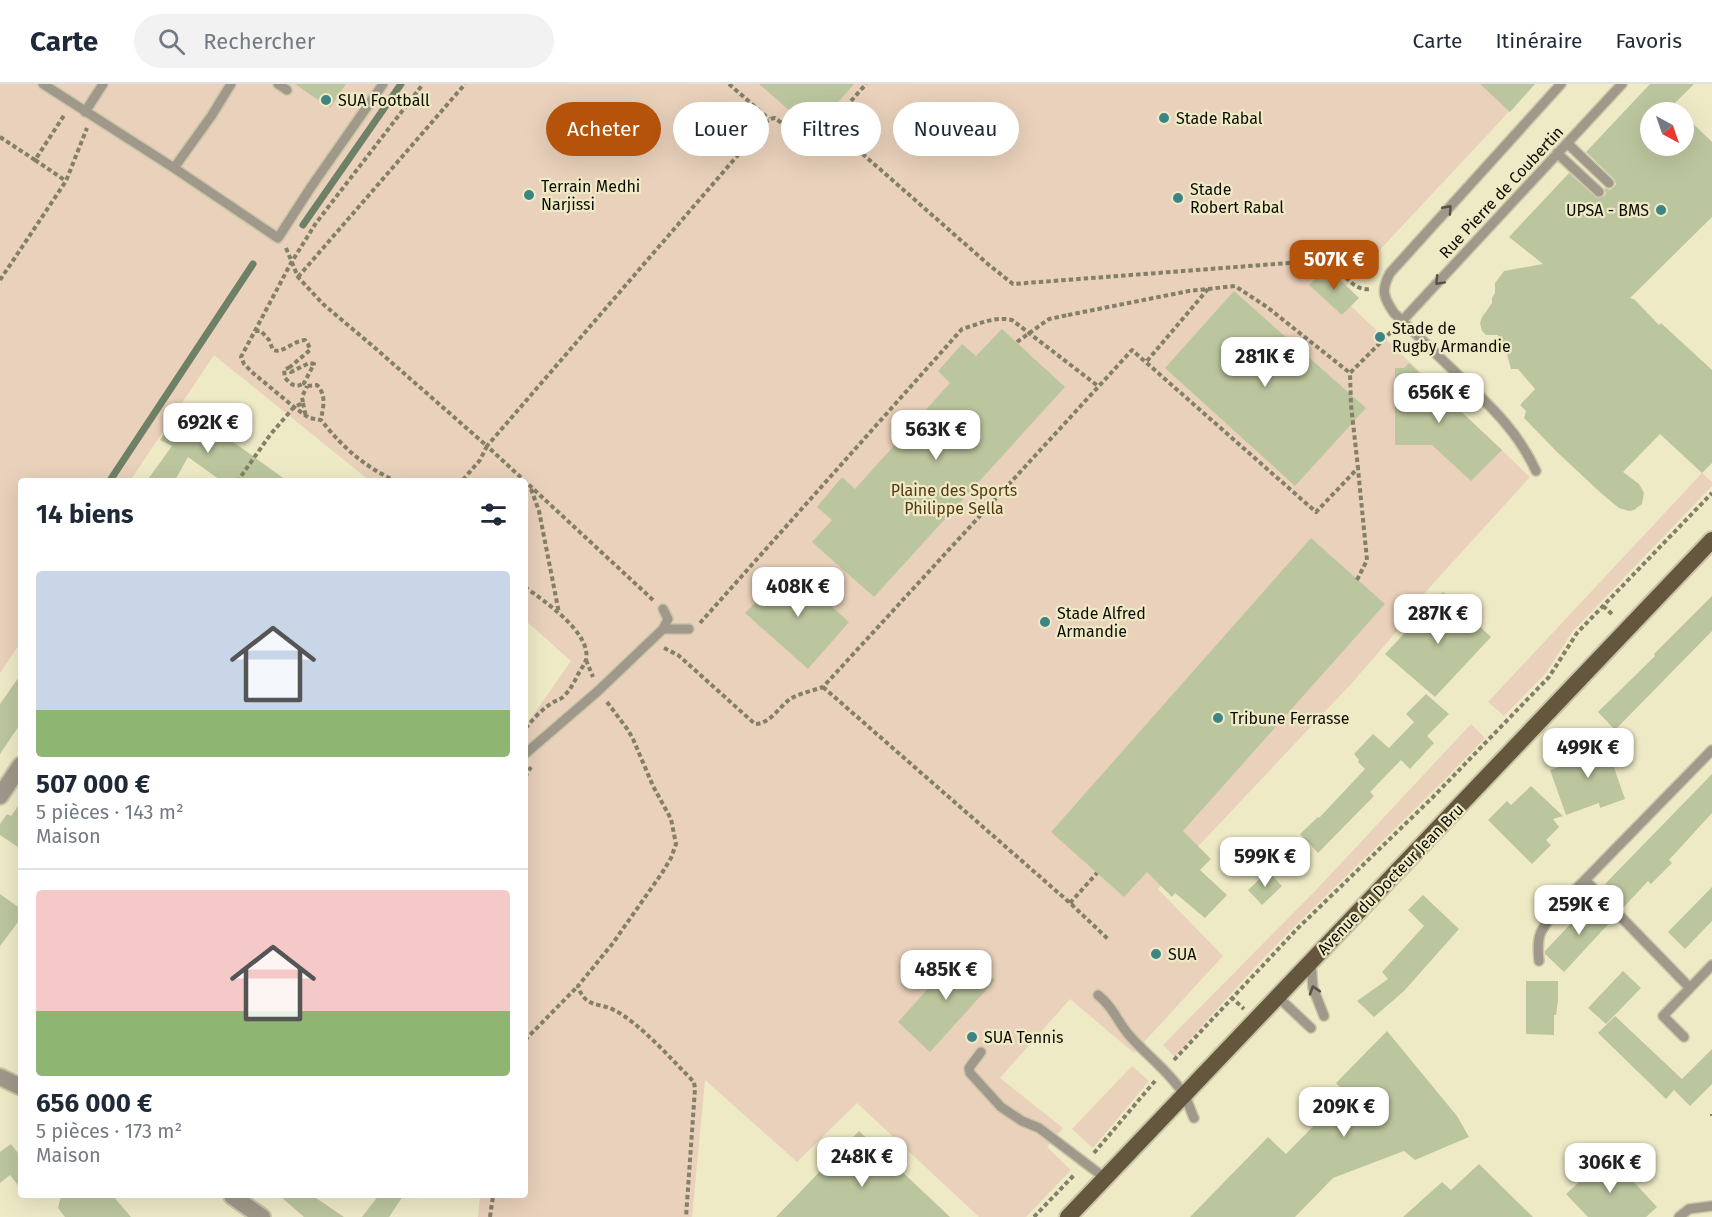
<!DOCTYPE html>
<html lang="fr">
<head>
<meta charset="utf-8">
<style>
	body { margin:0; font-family:"Fira Sans",sans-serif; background:#f2f2f3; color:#1f2937; height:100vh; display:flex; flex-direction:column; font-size:22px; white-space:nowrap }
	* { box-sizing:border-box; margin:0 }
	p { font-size:20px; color:#747a83 }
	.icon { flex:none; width:33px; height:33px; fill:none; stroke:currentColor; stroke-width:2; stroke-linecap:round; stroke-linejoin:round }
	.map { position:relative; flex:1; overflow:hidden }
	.sheet { position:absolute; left:18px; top:394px; width:510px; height:720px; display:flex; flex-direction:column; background:#fff; border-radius:6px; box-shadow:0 6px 24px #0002 }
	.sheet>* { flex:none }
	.hud { position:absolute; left:546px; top:18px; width:570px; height:54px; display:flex; gap:12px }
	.needle { width:39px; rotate:140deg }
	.fabs { position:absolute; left:1640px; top:18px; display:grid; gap:12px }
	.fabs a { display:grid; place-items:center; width:54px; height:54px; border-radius:50%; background:#fff; box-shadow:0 6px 24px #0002; font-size:30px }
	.price { position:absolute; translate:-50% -51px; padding:0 14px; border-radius:12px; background:#fff; color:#222; font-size:20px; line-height:39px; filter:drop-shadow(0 2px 3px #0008) }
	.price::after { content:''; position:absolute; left:50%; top:36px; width:18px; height:14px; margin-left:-9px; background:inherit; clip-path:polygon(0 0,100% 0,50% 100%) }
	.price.current { background:#b45309; color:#fff }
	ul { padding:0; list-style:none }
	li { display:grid; align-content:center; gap:12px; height:318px; padding:0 18px }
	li+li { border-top:2px solid #e0e1e3 }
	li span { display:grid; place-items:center; height:186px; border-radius:6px; color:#555 }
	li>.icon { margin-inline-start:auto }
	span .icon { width:108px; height:108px; fill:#fffc; stroke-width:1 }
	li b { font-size:26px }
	h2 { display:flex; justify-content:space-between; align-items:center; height:72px; padding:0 18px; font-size:26px }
	.tag { padding:0 21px; border-radius:27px; background:#fff; box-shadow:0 6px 24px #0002; font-size:21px; line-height:54px }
	.tag.current { background:#b45309; color:#fff }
	header { display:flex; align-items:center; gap:36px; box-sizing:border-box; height:84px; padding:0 30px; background:#fff; border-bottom:2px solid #e0e1e3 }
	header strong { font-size:28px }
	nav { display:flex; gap:33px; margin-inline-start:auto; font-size:21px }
	.search { width:420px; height:54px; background:#f2f2f3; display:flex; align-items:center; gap:15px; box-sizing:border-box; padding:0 21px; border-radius:33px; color:#747a83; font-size:22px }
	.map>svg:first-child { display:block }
	.green { fill:#e9d1bb }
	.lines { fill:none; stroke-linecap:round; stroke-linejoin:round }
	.stream { stroke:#6e8065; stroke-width:7 }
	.building { fill:#bcc69e }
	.service-casing { stroke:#cbc6a7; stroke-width:12 }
	.minor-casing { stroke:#cbc6a7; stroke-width:20 }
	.tertiary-casing { stroke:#cbc6a7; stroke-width:20 }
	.primary-casing { stroke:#cbc6a7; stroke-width:20 }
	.path { stroke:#837f68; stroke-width:4; stroke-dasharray:4.5 3; stroke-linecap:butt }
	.service { stroke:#a0988a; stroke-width:9 }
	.minor { stroke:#a0988a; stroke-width:16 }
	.tertiary { stroke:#a0988a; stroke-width:16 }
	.primary { stroke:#64573e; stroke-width:16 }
	.path-bridge { stroke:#837f68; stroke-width:4; stroke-dasharray:4.5 3; stroke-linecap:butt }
	.oneway { stroke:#575246 }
	.poi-dot { fill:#3d8584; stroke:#efeac6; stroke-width:2 }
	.labels { text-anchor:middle; stroke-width:4.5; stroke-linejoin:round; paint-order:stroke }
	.poi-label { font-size:16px; fill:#0e0c02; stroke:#efeac6; text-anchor:start }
	.street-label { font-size:16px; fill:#0e0c02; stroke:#efeac6 }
	.park-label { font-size:16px; fill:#573612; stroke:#efeac6 }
</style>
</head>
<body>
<header>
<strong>Carte</strong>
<div class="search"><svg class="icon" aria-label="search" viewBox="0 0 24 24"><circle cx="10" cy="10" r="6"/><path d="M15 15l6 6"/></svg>Rechercher</div>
<nav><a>Carte</a><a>Itinéraire</a><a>Favoris</a></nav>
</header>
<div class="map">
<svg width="1712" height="1133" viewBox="0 0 1712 1133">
	<rect width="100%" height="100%" fill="#efeac6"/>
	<path class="green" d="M 0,0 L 1535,0 L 1346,202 L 1351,222 L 1530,393 L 1400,536 L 1403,540 L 1351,600 L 1158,805 L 1223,872 L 1134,969 L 1070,915 L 1000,994 L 1063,1044 L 1047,1063 L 1071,1086 L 1026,1133 L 979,1133 L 857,1019 L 797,1078 L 705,996 L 692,1133 L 478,1133 L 480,1112 L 525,1112 L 525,643 L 571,577 L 525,536 L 525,398 L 370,397 L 214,271 L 130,397 L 21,398 L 21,558 L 0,589 Z
		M 1702,389 L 1712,398 L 1712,402 L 1572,548 L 1546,589 L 1504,632 L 1488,618 Z
		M 1471,640 L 1485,654 C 1424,718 1359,779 1296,841 C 1254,883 1214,928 1175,973 L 1163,961 L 1317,805 Z
		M 1132,982 L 1149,997 L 1093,1064 L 1072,1045 Z"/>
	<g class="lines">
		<path class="stream" d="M 303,141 L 401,0
			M 109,398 L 253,180"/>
	</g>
	<path class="building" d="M 295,0 L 346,0 L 330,24 Z
		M 759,0 L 854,0 L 813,47 Z
		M 1480,0 L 1535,0 L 1510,28 Z
		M 1650,0 L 1694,0 L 1666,28 L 1650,28 L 1650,62 L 1683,62 L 1683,30 L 1712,58 L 1712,133 L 1630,214 L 1634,215 L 1659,241 L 1661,239 L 1712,286 L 1712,379 L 1702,389 L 1660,350 L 1623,388 L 1639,400 L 1644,409 L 1642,420 L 1634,426 L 1629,427 L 1619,424 L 1602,410 L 1557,368 L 1524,334 L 1526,327 L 1520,321 L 1535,305 L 1518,285 L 1511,285 L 1506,267 L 1497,268 L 1498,251 L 1486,251 L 1482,247 L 1480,239 L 1482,233 L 1492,219 L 1492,214 L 1495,209 L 1495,199 L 1504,187 L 1543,180 L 1509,153 L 1569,89 L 1597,114 L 1604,112 L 1606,109 L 1604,104 L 1610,106 L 1614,103 L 1616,100 L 1614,95 L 1586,68 Z
		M 1327,183 L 1359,214 L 1342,231 L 1309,201 Z
		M 1234,207 L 1366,324 L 1295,402 L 1165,284 Z
		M 1002,245 L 1065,303 L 874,513 L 812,458 L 832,436 L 817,423 L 842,393 L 855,405 L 950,299 L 938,287 L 962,260 L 976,272 Z
		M 1409,279 L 1502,366 L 1471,397 L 1432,361 L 1395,361 L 1395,284 L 1404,284 Z
		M 182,323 L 215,345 L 289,398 L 223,398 L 188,373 L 174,398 L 146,398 L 172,362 L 160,356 Z
		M 1311,454 L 1385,520 L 1183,747 L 1211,775 L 1200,786 L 1227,811 L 1205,834 L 1175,809 L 1172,813 L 1147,788 L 1124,813 L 1051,748 Z
		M 789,484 L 849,538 L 808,585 L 745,529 Z
		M 1443,508 L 1491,553 L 1435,613 L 1385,570 Z
		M 1712,512 L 1712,547 L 1615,646 L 1598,628 L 1655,572 L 1654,570 Z
		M 21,590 L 21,639 L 0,670 L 0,620 Z
		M 1426,610 L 1449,630 L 1427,652 L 1434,659 L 1410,685 L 1401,676 L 1370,708 L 1374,712 L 1318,769 L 1300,750 L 1318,733 L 1319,734 L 1365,685 L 1358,678 L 1359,676 L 1354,670 L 1373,650 L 1389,664 L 1414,638 L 1406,630 Z
		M 1604,655 L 1625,715 L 1600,724 L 1599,719 L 1566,731 L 1550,686 L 1562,682 L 1560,678 L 1579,671 L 1577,665 Z
		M 1712,690 L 1712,729 L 1669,776 L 1672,779 L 1651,800 L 1648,797 L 1622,825 L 1604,806 L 1607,802 L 1605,800 Z
		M 1531,702 L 1563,732 L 1553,735 L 1559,743 L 1546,756 L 1551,761 L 1532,780 L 1488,736 L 1507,717 L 1511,721 Z
		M 21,718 L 21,765 L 0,751 L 0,740 L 7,730 L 11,732 Z
		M 1268,787 L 1282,802 L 1262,821 L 1248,806 Z
		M 1712,803 L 1712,837 L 1685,865 L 1668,848 Z
		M 0,810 L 21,825 L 21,834 L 0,862 Z
		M 1423,811 L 1459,845 L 1404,907 L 1374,933 L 1357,917 L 1388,895 L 1382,888 L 1424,842 L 1408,826 Z
		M 1594,815 L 1613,835 L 1564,888 L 1545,870 L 1545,867 Z
		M 962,867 L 995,896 L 930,968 L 898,938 Z
		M 1623,887 L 1641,904 L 1606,940 L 1588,924 Z
		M 1526,897 L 1558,897 L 1558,916 L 1556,931 L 1554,931 L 1554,951 L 1526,950 Z
		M 1615,932 L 1682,995 L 1712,965 L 1712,1000 L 1690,1022 L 1674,1006 L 1666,1015 L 1598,949 Z
		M 1387,947 L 1457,1032 L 1469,1053 L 1415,1076 L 1404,1067 L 1333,1094 L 1295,1133 L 1190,1133 L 1268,1053 L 1286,1070 L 1346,1009 L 1336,999 Z
		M 859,1047 L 950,1133 L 776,1133 Z
		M 11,1060 L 21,1073 L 21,1105 L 10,1091 L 0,1099 L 0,1068 Z
		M 1609,1071 L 1657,1123 L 1646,1133 L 1588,1133 L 1566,1110 Z
		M 1479,1080 L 1533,1133 L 1403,1133 L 1442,1098 L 1451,1106 Z
		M 61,1112 L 113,1112 L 131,1133 L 65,1133 L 58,1124 Z
		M 280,1112 L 313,1112 L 344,1133 L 304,1133 Z
		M 378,1112 L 403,1112 L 389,1133 L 362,1133 Z"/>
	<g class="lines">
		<defs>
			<path id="service" d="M 43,0 L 174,84 L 278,154 L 311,103 L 383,0
				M 278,0 L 287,6
				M 85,28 L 103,0
				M 1567,59 L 1609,99
				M 1557,69 L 1599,108
				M 174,84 L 212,31 L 231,0
				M 1402,237 L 1622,0
				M 1536,387 C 1517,345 1487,319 1454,287 C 1434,268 1414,248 1394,229 C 1383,213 1381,206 1390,189 L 1561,0
				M 663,545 L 689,545
				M 525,670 L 598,607 L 663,545 L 668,535 L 663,525
				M 1539,877 C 1538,868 1537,857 1541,848 C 1551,829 1570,811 1585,796
				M 1311,878 L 1313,904 L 1324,932
				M 1690,904 L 1585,796 L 1712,666
				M 1098,911 C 1115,925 1116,936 1129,951 C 1146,971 1168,986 1183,1009 C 1188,1016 1190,1026 1194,1034
				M 1278,913 L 1311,944
				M 1684,953 L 1663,932 L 1712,881
				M 981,968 L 969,984 L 970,989 L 1001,1023 L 1022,1037 L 1039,1044 L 1105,1094
				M 1679,1133 L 1689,1125 L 1712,1122"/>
			<path id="minor" d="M 0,712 L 21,681"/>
			<path id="tertiary" d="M 0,993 L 21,1003
				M 232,1112 L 262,1133"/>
			<path id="primary" d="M 1068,1133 L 1712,456"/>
		</defs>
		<use href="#service" class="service-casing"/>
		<use href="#minor" class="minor-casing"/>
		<use href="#tertiary" class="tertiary-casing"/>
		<use href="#primary" class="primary-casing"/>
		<path class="path" d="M 729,0 L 769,35
			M 827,42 L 857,65 L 989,181 L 1013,200 L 1328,176 C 1343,184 1350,208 1371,205
			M 0,53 L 35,76 L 65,30
			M 35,76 L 66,97
			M 286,164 L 298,193 L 323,220 L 375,264 L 487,362 L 480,376 L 461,398
			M 298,193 L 465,0
			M 0,196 L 66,97 L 87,44
			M 1068,231 L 1189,207 L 1235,202 L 1267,223 L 1350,289
			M 255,247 L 261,247 L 269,256 L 273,266 C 283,270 292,257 305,256 L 308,260 L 310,266 L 290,283 L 290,286 L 291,288 L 309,279 L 314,280 L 304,299 L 307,302 L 317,301 C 327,312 323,323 321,336
			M 1147,277 L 1208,205
			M 290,283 L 284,286 L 285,294 C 291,300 295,305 304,299
			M 303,319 L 306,333
			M 237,398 L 270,351 L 294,323 L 303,319 L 302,313 L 307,302
			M 397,398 C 364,382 344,365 321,336 L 309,334 L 294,323 L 253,289 L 244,280 L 241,273 L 291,179 L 316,139 L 423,0
			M 531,405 L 539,427 L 559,529
			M 1357,496 L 1367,476 L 1358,385
			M 525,503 C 544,517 592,549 586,576 C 584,582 579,587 577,593 C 573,600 570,606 564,612 C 560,616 556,616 552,619 C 541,626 532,636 525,645
			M 653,516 L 487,362 L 769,35 L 775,34 L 801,54 L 810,58 C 826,49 852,15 866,0
			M 1603,522 L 1614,532
			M 700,539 L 962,245 C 979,240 995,232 1012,236 L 1098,302
			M 664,564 L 678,571 L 755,640 C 770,640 779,623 790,615 C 800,609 812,607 823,603 L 1132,266 L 1316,428 L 1358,384 L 1351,321 L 1350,289 L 1392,247
			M 586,576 L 593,593
			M 823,603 L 1070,819 L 1109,856
			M 607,618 L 628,646 L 633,655 L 653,702 L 671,735 L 676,760 L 671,774 L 662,789 L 613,859 L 578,902 C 585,924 598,918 614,926 C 640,939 673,977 694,998 L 695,1005 L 686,1133
			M 525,693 L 531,683
			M 1070,819 L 1097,789
			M 1231,913 L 1244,925
			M 525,956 L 578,902
			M 1174,976 L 1298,844 L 1433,713 L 1549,593 L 1577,549 L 1712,409
			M 1712,1030 L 1712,1032
			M 1094,1069 L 1155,997
			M 490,1133 L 493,1112
			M 1034,1133 L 1075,1090"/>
		<use href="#service" class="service"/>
		<use href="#minor" class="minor"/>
		<use href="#tertiary" class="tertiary"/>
		<use href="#primary" class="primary"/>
		<path class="path-bridge" d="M 1017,258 L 1049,235 L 1068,231"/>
	</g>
	<defs><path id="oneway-chevron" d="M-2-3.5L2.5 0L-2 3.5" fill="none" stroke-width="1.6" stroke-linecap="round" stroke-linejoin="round" transform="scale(1.5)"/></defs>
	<g class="oneway">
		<use href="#oneway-chevron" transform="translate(1448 125) rotate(-48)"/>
		<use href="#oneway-chevron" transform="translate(1439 197) rotate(133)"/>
		<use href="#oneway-chevron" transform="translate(1314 906) rotate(-108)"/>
	</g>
	<g class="poi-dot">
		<circle cx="326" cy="16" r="6"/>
		<circle cx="1164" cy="34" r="6"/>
		<circle cx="529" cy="111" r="6"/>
		<circle cx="1178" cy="114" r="6"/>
		<circle cx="1661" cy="126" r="6"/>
		<circle cx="1380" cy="253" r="6"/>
		<circle cx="1045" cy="538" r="6"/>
		<circle cx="1218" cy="634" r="6"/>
		<circle cx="1156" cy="870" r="6"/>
		<circle cx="972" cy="953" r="6"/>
	</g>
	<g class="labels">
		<g class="poi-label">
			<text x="338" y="22">SUA Football</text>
			<text x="1176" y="40">Stade Rabal</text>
			<text x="541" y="108">Terrain Medhi<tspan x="541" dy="18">Narjissi</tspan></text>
			<text x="1190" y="111">Stade<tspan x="1190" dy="18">Robert Rabal</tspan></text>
			<text x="1649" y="132" text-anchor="end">UPSA - BMS</text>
			<text x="1392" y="250">Stade de<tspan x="1392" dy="18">Rugby Armandie</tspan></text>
			<text x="1057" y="535">Stade Alfred<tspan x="1057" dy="18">Armandie</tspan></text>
			<text x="1230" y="640">Tribune Ferrasse</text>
			<text x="1168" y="876">SUA</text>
			<text x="984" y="959">SUA Tennis</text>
		</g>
		<g class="street-label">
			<text transform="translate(1501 108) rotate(-47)" y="6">Rue Pierre de Coubertin</text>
			<text transform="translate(1390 795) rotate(-46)" y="6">Avenue du Docteur Jean Bru</text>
		</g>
		<g class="park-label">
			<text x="954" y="412">Plaine des Sports<tspan x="954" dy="18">Philippe Sella</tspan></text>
		</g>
	</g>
</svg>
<div class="fabs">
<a><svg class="needle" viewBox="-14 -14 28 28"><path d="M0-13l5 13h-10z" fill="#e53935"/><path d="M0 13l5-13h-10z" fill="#747a83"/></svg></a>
</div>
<b class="price current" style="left:1334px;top:207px">507K €</b>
<b class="price" style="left:1265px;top:304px">281K €</b>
<b class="price" style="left:1439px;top:340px">656K €</b>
<b class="price" style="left:208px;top:370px">692K €</b>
<b class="price" style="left:936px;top:377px">563K €</b>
<b class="price" style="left:798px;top:534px">408K €</b>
<b class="price" style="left:1438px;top:561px">287K €</b>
<b class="price" style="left:1588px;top:695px">499K €</b>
<b class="price" style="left:1265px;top:804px">599K €</b>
<b class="price" style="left:1579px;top:852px">259K €</b>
<b class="price" style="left:946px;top:917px">485K €</b>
<b class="price" style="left:1344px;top:1054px">209K €</b>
<b class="price" style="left:862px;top:1104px">248K €</b>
<b class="price" style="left:1610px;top:1110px">306K €</b>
<div class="hud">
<a class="tag current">Acheter</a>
<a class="tag">Louer</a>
<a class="tag">Filtres</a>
<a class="tag">Nouveau</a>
</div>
<section class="sheet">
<h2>14 biens<svg class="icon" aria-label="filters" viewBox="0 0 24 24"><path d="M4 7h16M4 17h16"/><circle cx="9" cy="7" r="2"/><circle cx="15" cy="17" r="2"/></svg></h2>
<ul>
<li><span style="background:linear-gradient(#c9d6e8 75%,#8fb573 0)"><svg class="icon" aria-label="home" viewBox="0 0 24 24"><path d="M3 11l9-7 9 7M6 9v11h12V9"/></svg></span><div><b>507 000 €</b><p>5 pièces · 143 m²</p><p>Maison</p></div></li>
<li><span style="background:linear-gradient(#f6c9c9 65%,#8fb573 0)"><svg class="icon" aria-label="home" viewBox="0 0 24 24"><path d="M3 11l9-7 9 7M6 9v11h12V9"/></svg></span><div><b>656 000 €</b><p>5 pièces · 173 m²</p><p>Maison</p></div></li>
</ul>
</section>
</div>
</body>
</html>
